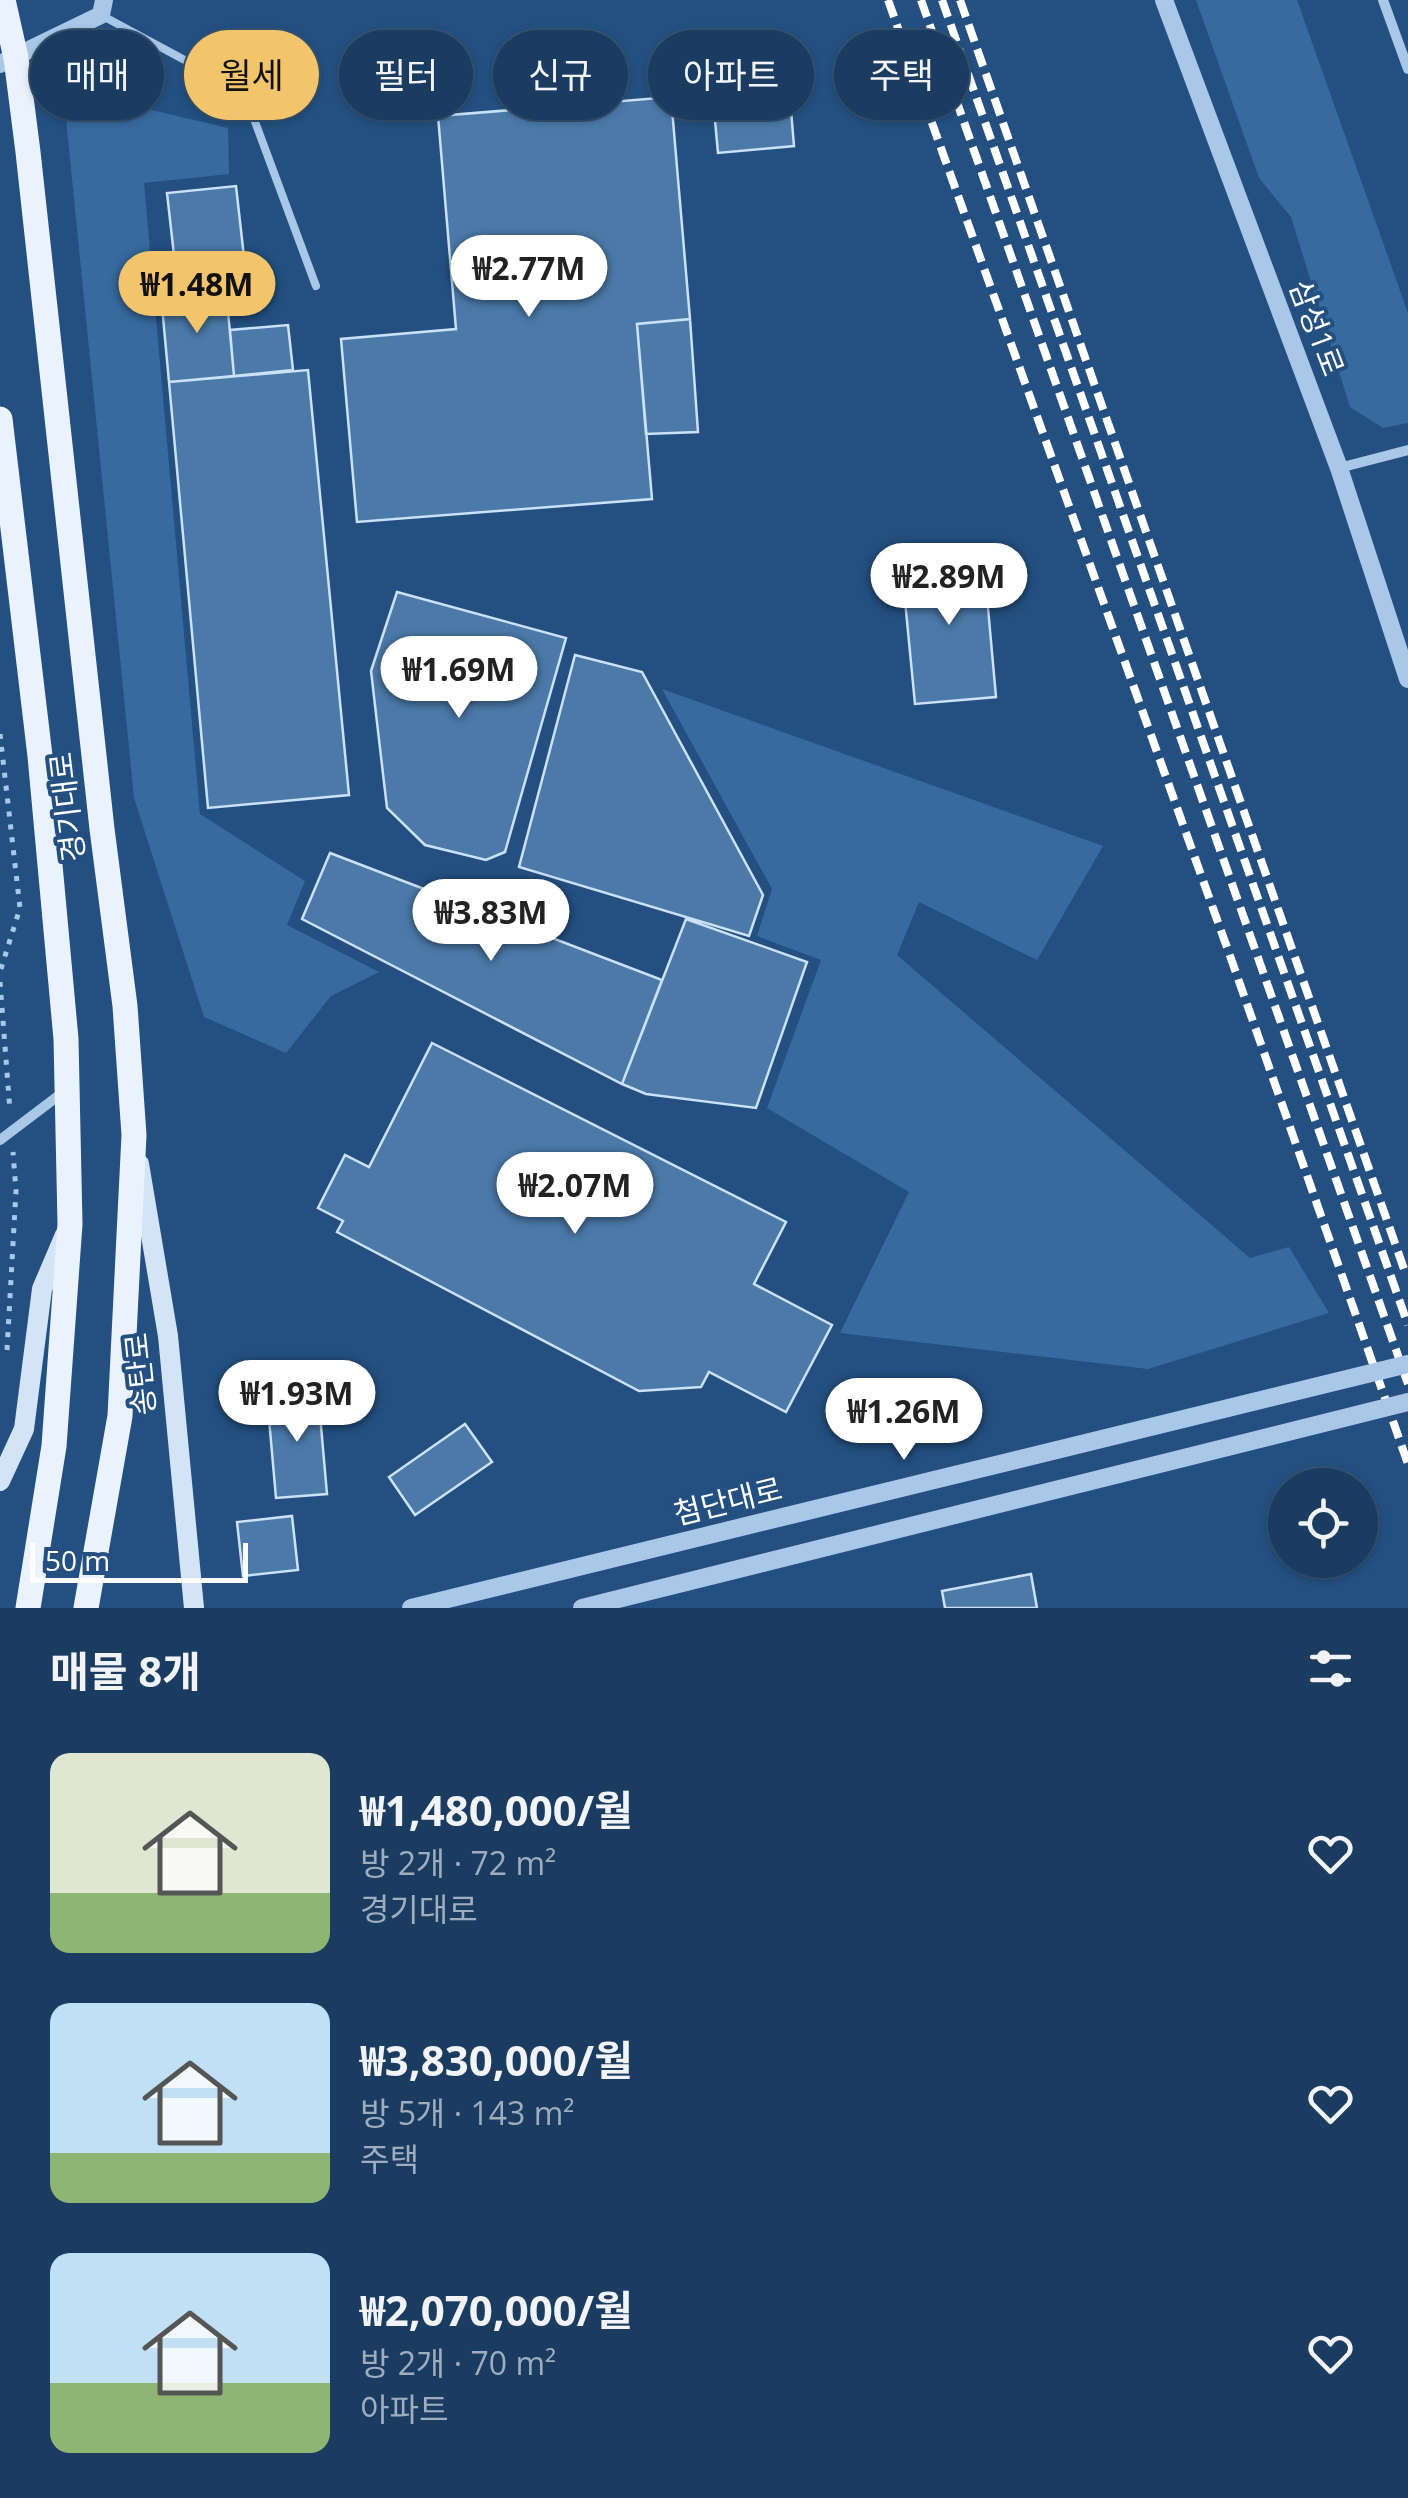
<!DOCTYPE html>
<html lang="ko">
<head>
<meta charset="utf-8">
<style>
	body { margin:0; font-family:"Open Sans","Noto Sans KR",sans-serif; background:#234366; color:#f1f3f6; height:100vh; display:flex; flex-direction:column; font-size:38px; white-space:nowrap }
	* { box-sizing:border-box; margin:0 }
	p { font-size:32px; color:#9fadbd }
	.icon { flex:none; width:55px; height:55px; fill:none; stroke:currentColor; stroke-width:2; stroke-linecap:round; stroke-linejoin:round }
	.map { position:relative; height:1608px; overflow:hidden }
	.sheet { display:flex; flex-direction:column; background:#1a3c60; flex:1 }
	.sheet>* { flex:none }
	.guide { position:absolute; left:30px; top:30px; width:1350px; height:90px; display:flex; gap:20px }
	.buttons { position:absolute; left:1268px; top:1468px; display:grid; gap:20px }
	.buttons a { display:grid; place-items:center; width:110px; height:110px; border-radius:50%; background:#1a3c60; box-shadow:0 2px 8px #0004,0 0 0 2px #385675; font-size:50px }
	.scale { position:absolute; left:30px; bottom:25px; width:218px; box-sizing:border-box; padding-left:10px; border:5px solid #fff; border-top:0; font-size:28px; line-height:35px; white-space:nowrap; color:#fff; -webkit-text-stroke:8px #235080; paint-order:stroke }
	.price { position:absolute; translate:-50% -85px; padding:0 22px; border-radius:35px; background:#fff; color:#222; font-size:32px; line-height:65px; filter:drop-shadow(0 2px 5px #0008) }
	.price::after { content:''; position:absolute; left:50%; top:60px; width:30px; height:22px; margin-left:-15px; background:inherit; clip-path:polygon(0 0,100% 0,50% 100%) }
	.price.current { background:#f2c46b; color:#111 }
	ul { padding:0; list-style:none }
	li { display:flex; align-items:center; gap:30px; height:250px; padding:0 50px }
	li span { display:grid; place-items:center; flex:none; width:280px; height:200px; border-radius:20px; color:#555 }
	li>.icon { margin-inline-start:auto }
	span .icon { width:120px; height:120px; fill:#fffc; stroke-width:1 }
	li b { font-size:42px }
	h2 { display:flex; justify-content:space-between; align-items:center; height:120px; padding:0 50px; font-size:42px }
	.tag { padding:0 35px; border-radius:45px; background:#1a3c60; box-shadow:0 2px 8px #0004,0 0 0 2px #385675; font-size:35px; line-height:90px }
	.tag.current { background:#f2c46b; color:#111 }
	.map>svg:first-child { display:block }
	.green { fill:#376a9e }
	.building { fill:#4b7aa9; stroke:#cce1f5; stroke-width:2.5 }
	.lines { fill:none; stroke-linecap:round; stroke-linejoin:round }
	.path { stroke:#a9c8e7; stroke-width:5; stroke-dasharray:5 8; stroke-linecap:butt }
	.service { stroke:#a9c8e7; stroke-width:8 }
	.minor { stroke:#a9c8e7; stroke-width:10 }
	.tertiary { stroke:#a9c8e7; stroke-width:18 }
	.secondary { stroke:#d3e4f6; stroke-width:20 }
	.primary { stroke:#eaf3fd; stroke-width:25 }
	.rail { stroke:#fff; stroke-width:8; stroke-dasharray:18 8; stroke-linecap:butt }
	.tertiary-bridge { stroke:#a9c8e7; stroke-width:18 }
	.labels { text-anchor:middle; stroke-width:8; stroke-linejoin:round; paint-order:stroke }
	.street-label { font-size:30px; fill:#fff; stroke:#235080 }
</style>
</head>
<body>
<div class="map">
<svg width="1408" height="1608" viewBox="0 0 1408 1608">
	<rect width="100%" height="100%" fill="#235080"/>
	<path class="green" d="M 1196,0 L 1297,0 L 1408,313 L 1408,423 L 1383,428 L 1350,407 L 1291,217 L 1259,178 Z
		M 63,89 L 228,128 L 229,174 L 144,183 L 200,814 L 305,881 L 287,925 L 379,972 L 331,996 L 286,1053 L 204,1017 L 134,798 Z
		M 662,689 L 1103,846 L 1037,960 L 919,902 L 897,955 L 1250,1258 L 1289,1247 L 1329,1313 L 1148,1369 L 840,1333 L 909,1192 L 767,1108 L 821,960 L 757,936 L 772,889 Z"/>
	<path class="building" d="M 785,38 L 794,146 L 718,153 L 708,44 Z
		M 671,97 L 690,319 L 637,324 L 652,499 L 357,522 L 341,339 L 456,329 L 438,116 Z
		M 236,186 L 244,257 L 175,264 L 167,193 Z
		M 226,290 L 234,376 L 169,382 L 161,295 Z
		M 690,319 L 698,432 L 646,434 L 637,324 Z
		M 288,325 L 293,370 L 234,376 L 230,330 Z
		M 308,370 L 349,795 L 208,808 L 169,382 Z
		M 983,552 L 996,697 L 915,704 L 901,559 Z
		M 397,592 L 566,638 L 505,852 L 486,860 L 425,845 L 387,808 L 371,671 Z
		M 575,655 L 642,672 L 763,895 L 749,936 L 519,867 Z
		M 330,853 L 662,980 L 622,1084 L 302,919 Z
		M 686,919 L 807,962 L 756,1108 L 646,1094 L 622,1084 Z
		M 432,1043 L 786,1222 L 754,1284 L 832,1325 L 786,1412 L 709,1372 L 701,1387 L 639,1391 L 337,1232 L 343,1221 L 318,1208 L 345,1155 L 369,1167 Z
		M 318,1392 L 327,1494 L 276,1498 L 267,1396 Z
		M 465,1424 L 492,1462 L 415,1515 L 389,1477 Z
		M 292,1516 L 298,1570 L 243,1576 L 237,1522 Z
		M 1031,1574 L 1037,1608 L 945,1608 L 942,1591 Z"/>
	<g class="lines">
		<path class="path" d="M 0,734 L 20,908 L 0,972
			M 0,982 L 10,1111
			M 7,1350 L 16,1191 L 13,1152"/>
		<path class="service" d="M 101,15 L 244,92 L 316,286"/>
		<path class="minor" d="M 1383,0 L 1408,69
			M 1339,468 L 1408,450
			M 0,1140 L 62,1093"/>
		<path class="tertiary" d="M 1164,0 L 1339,468 L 1408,679
			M 0,64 L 101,15 L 104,0"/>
		<path class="secondary" d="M 139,1164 L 168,1336 L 194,1608
			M 0,1481 L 24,1429 L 42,1289 L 65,1235"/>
		<path class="primary" d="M 3,0 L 16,58 L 28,152 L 102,829 L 125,1006 L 134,1135 L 120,1416 L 86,1608
			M 0,419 L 40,756 L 66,1039 L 70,1224 L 54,1446 L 28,1608"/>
		<path class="rail" d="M 888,0 L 1234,967 L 1408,1464
			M 921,0 L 1408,1384
			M 942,0 L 1408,1325
			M 960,0 L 1404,1269"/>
		<path class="tertiary-bridge" d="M 411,1608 L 1408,1364
			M 582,1608 L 1408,1402"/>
	</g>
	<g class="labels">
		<g class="street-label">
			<text transform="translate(1316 328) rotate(69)" y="10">삼성1로</text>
			<text transform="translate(68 807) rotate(-97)" y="10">경기대로</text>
			<text transform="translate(141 1374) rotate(-96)" y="10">송탄로</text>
			<text transform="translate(728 1502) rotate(-14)" y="10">첨단대로</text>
		</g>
	</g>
</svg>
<div class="buttons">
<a><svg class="icon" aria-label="locate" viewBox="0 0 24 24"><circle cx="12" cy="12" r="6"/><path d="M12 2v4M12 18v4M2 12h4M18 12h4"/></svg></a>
</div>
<div class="scale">50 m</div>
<b class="price" style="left:529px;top:320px">₩2.77M</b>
<b class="price current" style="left:197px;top:336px">₩1.48M</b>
<b class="price" style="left:949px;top:628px">₩2.89M</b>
<b class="price" style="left:459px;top:721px">₩1.69M</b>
<b class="price" style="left:491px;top:964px">₩3.83M</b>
<b class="price" style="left:575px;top:1237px">₩2.07M</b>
<b class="price" style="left:297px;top:1445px">₩1.93M</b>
<b class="price" style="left:904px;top:1463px">₩1.26M</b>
<div class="guide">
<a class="tag">매매</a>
<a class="tag current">월세</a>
<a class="tag">필터</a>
<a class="tag">신규</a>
<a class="tag">아파트</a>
<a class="tag">주택</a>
</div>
</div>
<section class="sheet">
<h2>매물 8개<svg class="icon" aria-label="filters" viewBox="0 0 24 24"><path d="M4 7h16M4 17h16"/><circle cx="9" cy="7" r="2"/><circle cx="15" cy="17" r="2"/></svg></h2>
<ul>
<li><span style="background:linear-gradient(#dfe7d0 70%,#8fb573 0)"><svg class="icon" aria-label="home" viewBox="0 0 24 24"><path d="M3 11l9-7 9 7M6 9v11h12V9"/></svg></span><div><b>₩1,480,000/월</b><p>방 2개 · 72 m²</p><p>경기대로</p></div><svg class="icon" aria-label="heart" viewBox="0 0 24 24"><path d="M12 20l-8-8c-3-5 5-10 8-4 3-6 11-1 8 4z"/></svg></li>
<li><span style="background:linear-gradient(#bfe0f5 75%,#8fb573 0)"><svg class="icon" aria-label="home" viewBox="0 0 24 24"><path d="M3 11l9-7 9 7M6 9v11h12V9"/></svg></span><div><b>₩3,830,000/월</b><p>방 5개 · 143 m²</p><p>주택</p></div><svg class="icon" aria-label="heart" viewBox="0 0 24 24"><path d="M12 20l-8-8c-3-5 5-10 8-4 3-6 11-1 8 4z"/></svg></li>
<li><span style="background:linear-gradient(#bfe0f5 65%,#8fb573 0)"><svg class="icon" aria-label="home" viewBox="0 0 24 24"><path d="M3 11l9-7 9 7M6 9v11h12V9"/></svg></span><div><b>₩2,070,000/월</b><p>방 2개 · 70 m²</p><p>아파트</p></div><svg class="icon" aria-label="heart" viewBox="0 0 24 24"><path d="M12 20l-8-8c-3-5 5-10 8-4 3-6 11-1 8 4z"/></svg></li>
</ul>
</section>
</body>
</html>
